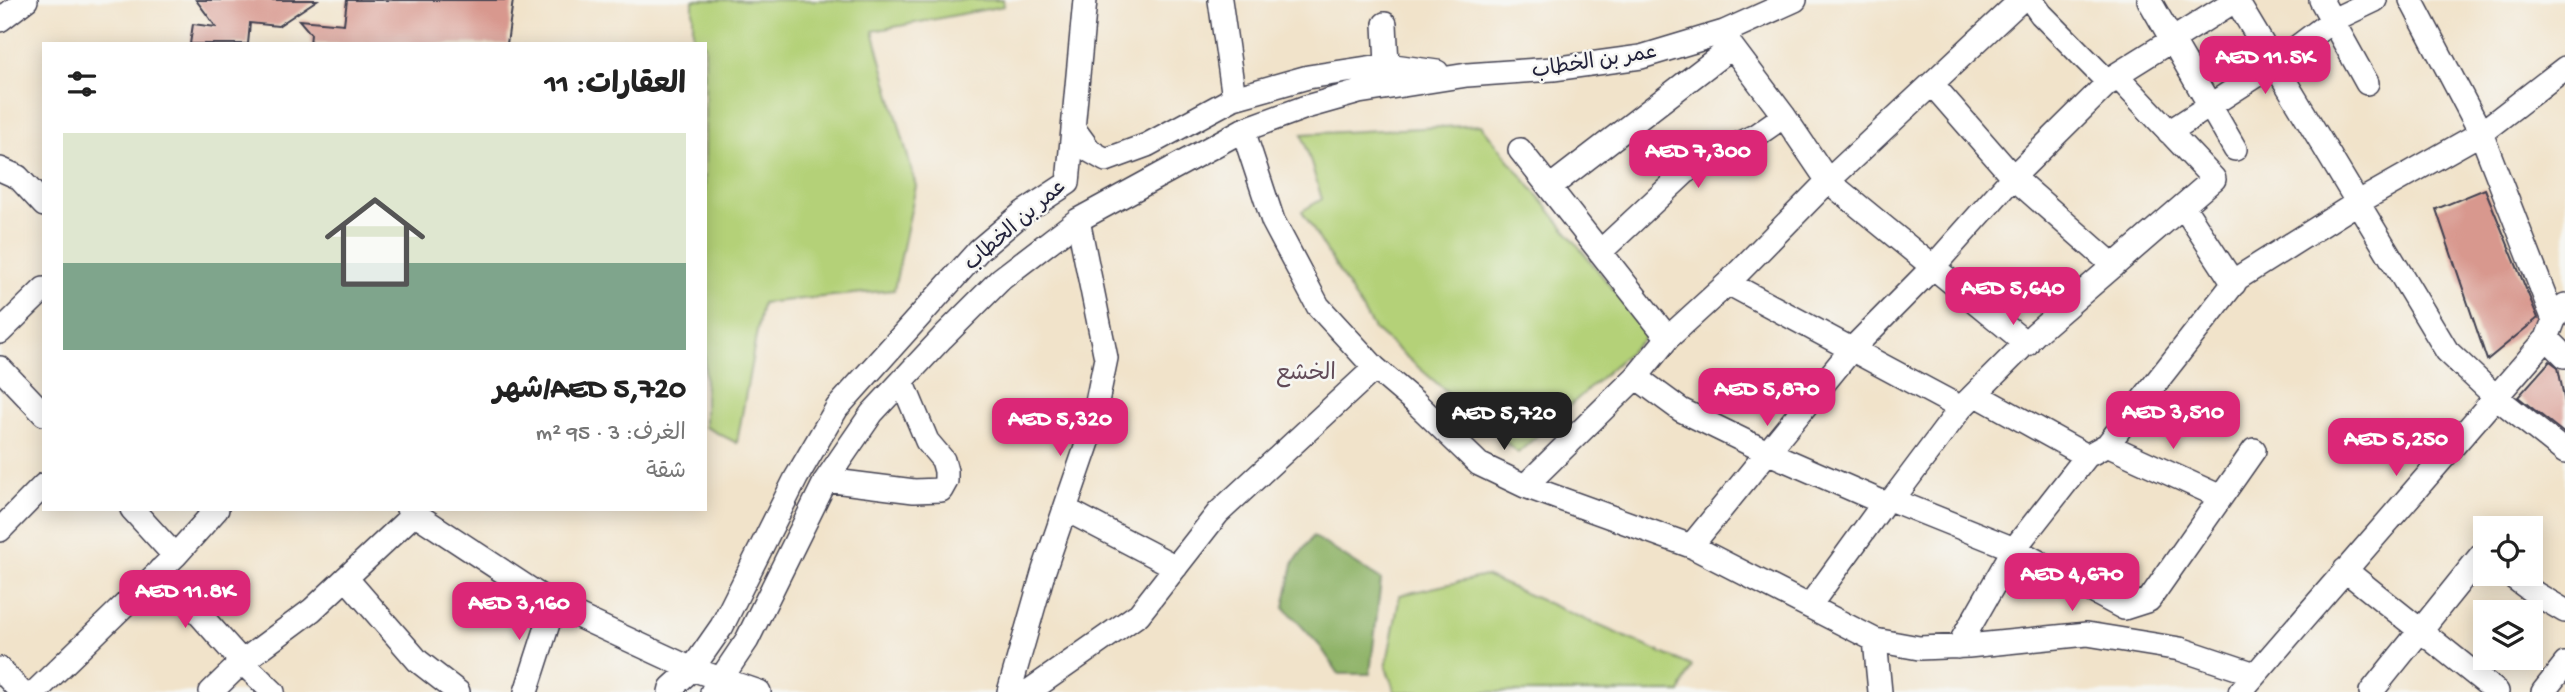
<!DOCTYPE html>
<html lang="ar">
<head>
<meta charset="utf-8">
<style>
	body { margin:0; font-family:"Gochi Hand","Playpen Sans Arabic",sans-serif; background:#f2f2f2; color:#222; direction:rtl; height:100vh; display:flex; flex-direction:column; font-size:26px; white-space:nowrap }
	* { box-sizing:border-box; margin:0 }
	p { font-size:23px; color:#767676 }
	.icon { flex:none; width:38px; height:38px; fill:none; stroke:currentColor; stroke-width:2; stroke-linecap:round; stroke-linejoin:round }
	.map { position:relative; flex:1; overflow:hidden; direction:ltr }
	.sheet { position:absolute; left:42px; top:42px; width:665px; height:469px; display:flex; flex-direction:column; background:#fff; border-radius:0px; box-shadow:0 4px 18px #0003; direction:rtl }
	.sheet>* { flex:none }
	.tools { position:absolute; left:2473px; top:516px; display:grid; gap:14px }
	.tools a { display:grid; place-items:center; width:70px; height:70px; border-radius:0px; background:#fff; box-shadow:0 4px 18px #0003; font-size:35px }
	.price { position:absolute; translate:-50% -60px; padding:0 16px; border-radius:14px; background:#db2777; color:#fff; font-size:23px; line-height:46px; filter:drop-shadow(0 2px 4px #0008) }
	.price::after { content:''; position:absolute; left:50%; top:42px; width:21px; height:16px; margin-left:-10px; background:inherit; clip-path:polygon(0 0,100% 0,50% 100%) }
	.price.current { background:#222; color:#fff }
	ul { padding:0; list-style:none }
	li { display:grid; align-content:center; gap:14px; height:371px; padding:0 21px }
	li+li { border-top:2px solid #e0e0e0 }
	li span { display:grid; place-items:center; height:217px; border-radius:0px; color:#555 }
	li>.icon { margin-inline-start:auto }
	span .icon { width:126px; height:126px; fill:#fffc; stroke-width:1 }
	li b { font-size:30px }
	h2 { display:flex; justify-content:space-between; align-items:center; height:84px; padding:0 21px; font-size:30px }
	.map>svg:first-child { display:block }
	.green { fill:#b4d178; stroke:#6b7a5a; stroke-width:2 }
	.forest { fill:#8fb368; stroke:#586a52; stroke-width:2 }
	.building { fill:#d8988e }
	.lines { fill:none; stroke-linecap:round; stroke-linejoin:round }
	.minor-casing { stroke:#413f50; stroke-width:26 }
	.minor { stroke:#fff; stroke-width:23 }
	.labels { text-anchor:middle; stroke-width:5; stroke-linejoin:round; paint-order:stroke }
	.street-label { font-size:21px; fill:#22223b; stroke:#f6f6f2 }
	.neighbourhood-label { font-size:23px; fill:#624b58; stroke:#f6f6f2 }
</style>
</head>
<body>
<div class="map">
<svg width="2565" height="692" viewBox="0 0 2565 692">
	<rect width="100%" height="100%" fill="#f6f6f2"/>
	<filter id="ink" filterUnits="userSpaceOnUse"><feTurbulence type="fractalNoise" baseFrequency=".0143" numOctaves="2"/><feDisplacementMap in="SourceGraphic" scale="14" xChannelSelector="R" yChannelSelector="G"/><feConvolveMatrix kernelMatrix="1 2 1 2 8 2 1 2 1" color-interpolation-filters="sRGB"/></filter>
	<filter id="wash" filterUnits="userSpaceOnUse"><feTurbulence type="fractalNoise" baseFrequency=".00686" numOctaves="4" result="noise"/><feDisplacementMap in="SourceGraphic" scale="28" xChannelSelector="R" yChannelSelector="G"/><feGaussianBlur stdDeviation="1.57" result="paint"/><feColorMatrix in="noise" values="0 0 0 0 0 0 0 0 0 0 0 0 0 0 0 0 0 1.4 0 .05"/><feComposite in="paint" operator="in"/></filter>
	<g filter="url(#wash)">
		<rect width="100%" height="100%" fill="#f1e3ca"/>
		<path class="green" d="M 693,0 L 1003,0 L 1004,6 L 873,31 L 916,186 L 894,290 L 762,303 L 737,443 L 705,427 L 705,44 L 693,44 Z
			M 1481,125 L 1649,334 L 1518,453 L 1374,329 L 1302,211 L 1322,199 L 1302,134 Z
			M 1485,576 L 1692,666 L 1680,692 L 1395,692 L 1386,667 L 1400,595 Z"/>
		<path class="forest" d="M 1313,536 L 1381,580 L 1370,674 L 1339,674 L 1320,646 L 1284,607 L 1293,564 Z"/>
		<g id="blocks">
			<path class="building" d="M 196,0 L 317,0 L 278,26 L 250,23 L 248,44 L 190,44 L 193,24 L 216,27 Z
				M 347,0 L 513,0 L 507,44 L 310,44 L 311,34 L 299,20 L 344,24 Z
				M 2485,189 L 2538,318 L 2487,360 L 2436,209 Z
				M 2550,361 L 2558,367 L 2565,403 L 2565,434 L 2518,397 Z"/>
		</g>
	</g>
	<g filter="url(#ink)">
		<use href="#blocks" fill-opacity="0" stroke="#413f50" stroke-width="2"/>
		<g class="lines">
			<defs>
				<path id="minor" d="M 1220,0 L 1234,98
					M 2031,0 L 2041,14 L 2109,83
					M 2149,0 L 2235,149
					M 2236,0 L 2447,351 L 2495,396 L 2565,452
					M 2321,0 L 2367,83
					M 2411,0 L 2481,133 L 2554,320
					M 0,20 L 26,0
					M 1385,24 L 1387,65
					M 1724,32 L 1732,47 L 1784,116 L 1828,181 L 2027,344
					M 1932,84 L 2013,177 L 2114,266
					M 1074,129 L 1090,151 L 1106,160 L 1147,145 L 1234,98 L 1308,77 L 1387,65 L 1437,72
					M 1243,130 L 1273,221 L 1318,306 L 1375,368 L 1416,403 L 1479,464 L 1525,486 L 1691,546 L 1875,640 L 1919,648 L 1968,646 L 2087,634 L 2180,649 L 2255,674
					M 2169,132 L 2276,63 L 2333,20 L 2375,0
					M 1520,150 L 1668,338
					M 0,169 L 18,177 L 44,205
					M 1550,187 L 1732,47
					M 2183,206 L 2234,284
					M 1600,252 L 1692,166 L 1755,136 L 1784,116
					M 1728,283 L 1961,408
					M 0,332 L 44,289
					M 2547,338 L 2565,356
					M 0,368 L 44,414
					M 1636,377 L 1681,410 L 1767,452 L 1884,503
					M 1975,394 L 2087,456
					M 2107,445 L 2221,497
					M 826,480 L 914,491 L 941,490 L 946,481 L 946,471 L 943,460 L 927,441 L 902,381
					M 1525,486 L 1636,377 L 1668,338 L 1728,283 L 1828,181 L 2021,0
					M 1892,500 L 2014,549 L 2124,608 L 2149,600 L 2254,450
					M 132,509 L 175,556
					M 408,509 L 554,605 L 692,669 L 759,692
					M 1065,509 L 1176,567
					M 0,530 L 44,485
					M 1691,546 L 1851,350 L 1933,267 L 2013,177 L 2116,75 L 2236,0
					M 160,570 L 242,662 L 273,692
					M 2345,570 L 2497,692
					M 2509,574 L 2536,594 L 2565,611
					M 346,578 L 418,661 L 458,692
					M 1810,605 L 1884,503 L 1892,500 L 1961,408 L 2036,333 L 2214,179 L 2116,75
					M 1875,640 L 1880,692
					M 1958,647 L 2014,549 L 2087,456 L 2107,445 L 2238,278 L 2357,203 L 2481,133 L 2565,68
					M 0,669 L 21,692
					M 35,692 L 175,556 L 217,509
					M 211,692 L 242,662 L 312,610 L 414,514
					M 526,692 L 554,605
					M 670,692 L 671,688 L 692,669 L 722,626 L 796,478 L 837,408 L 979,250 L 1024,212 L 1068,183 L 1085,0
					M 712,692 L 747,640 L 826,480 L 872,413 L 942,338 L 1001,279 L 1078,220 L 1243,130 L 1306,107 L 1359,92 L 1467,75 L 1553,69 L 1641,57 L 1724,32 L 1795,0
					M 1009,692 L 1044,570 L 1090,436 L 1106,358 L 1078,220
					M 1028,692 L 1139,614 L 1218,513 L 1375,368
					M 2240,692 L 2547,338 L 2554,320 L 2565,305
					M 2371,692 L 2482,554 L 2485,556
					M 2543,692 L 2565,664"/>
			</defs>
			<use href="#minor" class="minor-casing"/>
			<use href="#minor" class="minor"/>
		</g>
	</g>
	<g class="labels">
		<g class="street-label">
			<text transform="translate(1594 60) rotate(-9)" y="7">عمر بن الخطاب</text>
			<text transform="translate(1014 224) rotate(-41)" y="7">عمر بن الخطاب</text>
		</g>
		<g class="neighbourhood-label">
			<text x="1306" y="379">الخشع</text>
		</g>
	</g>
</svg>
<div class="tools">
<a><svg class="icon" aria-label="locate" viewBox="0 0 24 24"><circle cx="12" cy="12" r="6"/><path d="M12 2v4M12 18v4M2 12h4M18 12h4"/></svg></a>
<a><svg class="icon" aria-label="layers" viewBox="0 0 24 24"><path d="M12 4l9 5-9 5-9-5zM3 14l9 5 9-5"/></svg></a>
</div>
<b class="price" style="left:2265px;top:96px">AED 11.5K</b>
<b class="price" style="left:1698px;top:190px">AED 7,300</b>
<b class="price" style="left:2013px;top:327px">AED 5,640</b>
<b class="price" style="left:1767px;top:428px">AED 5,870</b>
<b class="price" style="left:2173px;top:451px">AED 3,510</b>
<b class="price current" style="left:1504px;top:452px">AED 5,720</b>
<b class="price" style="left:1060px;top:458px">AED 5,320</b>
<b class="price" style="left:2396px;top:478px">AED 5,250</b>
<b class="price" style="left:2072px;top:613px">AED 4,670</b>
<b class="price" style="left:185px;top:630px">AED 11.8K</b>
<b class="price" style="left:519px;top:642px">AED 3,160</b>
<section class="sheet">
<h2>العقارات: 11<svg class="icon" aria-label="filters" viewBox="0 0 24 24"><path d="M4 7h16M4 17h16"/><circle cx="9" cy="7" r="2"/><circle cx="15" cy="17" r="2"/></svg></h2>
<ul>
<li><span style="background:linear-gradient(#dfe7d0 60%,#7fa58c 0)"><svg class="icon" aria-label="home" viewBox="0 0 24 24"><path d="M3 11l9-7 9 7M6 9v11h12V9"/></svg></span><div><b>AED 5,720/شهر</b><p>الغرف: 3 · 95 m²</p><p>شقة</p></div></li>
</ul>
</section>
</div>
</body>
</html>
